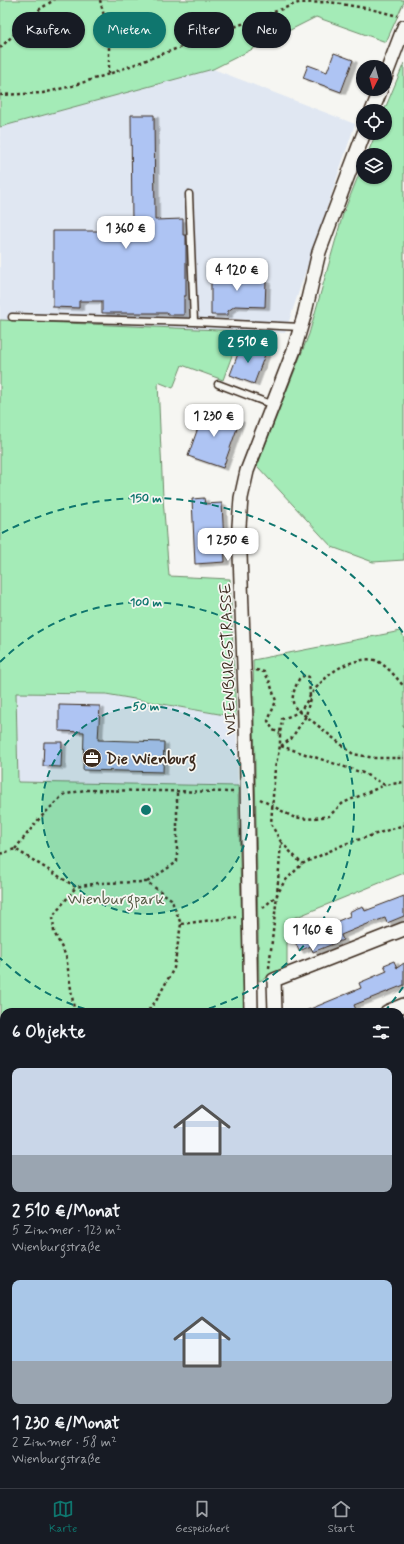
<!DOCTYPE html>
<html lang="de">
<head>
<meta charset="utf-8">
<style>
	body { margin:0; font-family:Mynerve,sans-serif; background:#20242c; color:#f1f3f6; height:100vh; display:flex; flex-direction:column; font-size:15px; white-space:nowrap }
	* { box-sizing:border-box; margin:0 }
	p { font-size:13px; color:#9ea1a6 }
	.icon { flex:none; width:22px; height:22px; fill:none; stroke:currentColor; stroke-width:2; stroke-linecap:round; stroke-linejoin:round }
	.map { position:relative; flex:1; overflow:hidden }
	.side { position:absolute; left:0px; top:1008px; width:404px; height:480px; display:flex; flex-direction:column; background:#171b24; border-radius:12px 12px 0 0; box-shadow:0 1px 3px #0004 }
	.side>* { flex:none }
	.hud { position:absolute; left:12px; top:12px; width:380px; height:36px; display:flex; gap:8px }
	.needle { width:26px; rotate:186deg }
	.buttons { position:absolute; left:356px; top:60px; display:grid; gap:8px }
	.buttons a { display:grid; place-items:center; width:36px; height:36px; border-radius:50%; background:#171b24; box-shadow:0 1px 3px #0004; font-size:20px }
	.price { position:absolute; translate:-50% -34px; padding:0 9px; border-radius:8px; background:#fff; color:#222; font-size:13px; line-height:26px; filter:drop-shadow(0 1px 2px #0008) }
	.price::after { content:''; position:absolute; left:50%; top:24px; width:12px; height:9px; margin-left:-6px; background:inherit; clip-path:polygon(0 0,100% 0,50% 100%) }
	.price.current { background:#0f766e; color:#fff }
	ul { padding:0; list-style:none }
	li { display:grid; align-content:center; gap:8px; height:212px; padding:0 12px }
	li span { display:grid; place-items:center; height:124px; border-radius:8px; color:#555 }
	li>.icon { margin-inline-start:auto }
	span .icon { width:72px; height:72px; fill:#fffc; stroke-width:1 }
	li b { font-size:17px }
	h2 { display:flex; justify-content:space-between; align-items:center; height:48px; padding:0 12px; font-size:17px }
	.pill { padding:0 14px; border-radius:18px; background:#171b24; box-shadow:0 1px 3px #0004; font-size:14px; line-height:36px }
	.pill.current { background:#0f766e; color:#fff }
	.tab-bar { display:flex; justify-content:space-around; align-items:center; height:56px; border-top:1px solid #363941; background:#171b24; font-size:11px; color:#9ea1a6 }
	.tab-bar a { display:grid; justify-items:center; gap:2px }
	.tab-bar .current { color:#0f766e }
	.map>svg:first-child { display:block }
	.built { fill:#e0e7f2 }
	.green { fill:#a4ebb7; stroke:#708a6a }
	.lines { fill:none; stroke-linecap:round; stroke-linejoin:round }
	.stream { stroke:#6e979b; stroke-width:4 }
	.building { fill:#aec4f3; stroke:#3b2a1e; filter:url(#shadow) }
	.service-casing { stroke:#3b2a1e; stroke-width:9 }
	.minor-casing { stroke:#3b2a1e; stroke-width:16 }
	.path { stroke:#3b2a1e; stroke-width:2.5; stroke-dasharray:3 3; stroke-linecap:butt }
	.service { stroke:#f6f6f2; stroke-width:6 }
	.minor { stroke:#f6f6f2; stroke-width:13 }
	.ring { fill:none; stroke:#0f766e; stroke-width:2; stroke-dasharray:7 5 }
	.labels { text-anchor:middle; stroke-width:3.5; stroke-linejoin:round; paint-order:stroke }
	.street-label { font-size:16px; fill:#3b2a1e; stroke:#f6f6f2 }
	.poi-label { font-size:16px; font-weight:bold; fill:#3b2a1e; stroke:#f6f6f2; text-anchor:start }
	.park-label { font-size:16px; fill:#555a44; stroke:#f6f6f2 }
	.centre { fill:#0f766e; stroke:#f6f6f2; stroke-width:2 }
	.ring-label { font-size:12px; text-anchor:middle; font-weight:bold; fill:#0f766e; stroke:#f6f6f2; stroke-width:3.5; stroke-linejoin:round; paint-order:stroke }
</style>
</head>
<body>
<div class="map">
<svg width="404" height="1488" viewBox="0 0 404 1488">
	<defs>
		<filter id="shadow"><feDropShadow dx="4.5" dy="2.5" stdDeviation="0" flood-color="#0004"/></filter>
	</defs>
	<rect width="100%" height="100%" fill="#f6f6f2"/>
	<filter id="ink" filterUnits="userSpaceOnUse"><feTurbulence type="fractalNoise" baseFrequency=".025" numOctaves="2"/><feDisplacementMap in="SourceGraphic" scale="8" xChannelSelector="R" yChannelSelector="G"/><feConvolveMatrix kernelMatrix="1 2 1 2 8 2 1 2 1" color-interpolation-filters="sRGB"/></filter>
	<g filter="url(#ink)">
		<path class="built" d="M 213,69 L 355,124 L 285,333 L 0,320 L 0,127 Z
			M 16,693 L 106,694 L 236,717 L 238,786 L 18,782 Z
			M 404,1130 L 404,1488 L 311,1488 L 310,1484 L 400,1484 L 400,1132 Z"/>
		<path class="green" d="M 0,0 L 404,0 L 404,2 L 386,42 L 316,17 L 213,69 L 0,127 Z
			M 404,63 L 404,560 L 373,562 L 332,547 L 257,466 L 309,334 L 343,214 L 363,164 L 363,177 L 385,177 L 385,155 L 367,155 L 376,133 L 385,133 L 384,111 Z
			M 0,320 L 241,331 L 223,380 L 182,365 L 173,388 L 158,382 L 163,498 L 169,576 L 230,579 L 236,717 L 106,694 L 16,693 L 18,782 L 238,786 L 244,1012 L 4,1012 L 4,1266 L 0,1268 Z
			M 401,631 L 404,638 L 404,873 L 287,921 L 287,970 L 259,981 L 253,660 Z
			M 4,1283 L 4,1484 L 286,1484 L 287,1488 L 0,1488 L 0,1284 Z"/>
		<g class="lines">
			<path class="stream" d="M 0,1157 L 4,1155"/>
		</g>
		<path class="building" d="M 334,53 L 353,60 L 341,92 L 303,78 L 308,65 L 327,72 Z
			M 131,115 L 154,115 L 155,220 L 183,219 L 183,235 L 186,235 L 186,296 L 184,296 L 184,315 L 168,315 L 168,313 L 102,313 L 102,301 L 79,301 L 79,308 L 53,307 L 53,231 L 102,231 L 102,227 L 132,226 Z
			M 236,269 L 252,269 L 252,280 L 266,281 L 265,307 L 235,306 L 228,311 L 228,315 L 211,315 L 211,276 L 236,277 Z
			M 242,343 L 266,352 L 254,384 L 230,375 Z
			M 205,408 L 240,420 L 223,468 L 188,456 Z
			M 204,498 L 205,504 L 222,503 L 225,562 L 195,564 L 192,499 Z
			M 59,705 L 100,706 L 98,740 L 164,742 L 163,772 L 83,770 L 84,732 L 59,731 Z
			M 44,742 L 62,742 L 61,767 L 43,766 Z
			M 404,896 L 404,916 L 387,923 L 385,918 L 370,923 L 341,935 L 343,940 L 313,952 L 311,946 L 299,951 L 294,939 L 350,916 L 349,912 L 355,909 L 363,906 L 365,911 Z
			M 394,961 L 397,968 L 404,963 L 404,985 L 354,1005 L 357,1012 L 303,1012 L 361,988 L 359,983 L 387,971 L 384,965 Z"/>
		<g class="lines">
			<defs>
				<path id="service" d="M 189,194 L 194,322 L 301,327
					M 12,317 L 194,322
					M 218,384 L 273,405
					M 400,1159 L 404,1175
					M 400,1347 L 404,1346"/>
				<path id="minor" d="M 385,77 L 404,27
					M 372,111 L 381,89
					M 251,1012 L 246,722 L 239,526 L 241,498 L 247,471 L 294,350 L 304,316 L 319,252 L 364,133
					M 275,1012 L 274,980 L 404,929
					M 387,1012 L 404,1005
					M 400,1115 L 404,1113
					M 0,1271 L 4,1269
					M 300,1484 L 300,1488"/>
			</defs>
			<use href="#service" class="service-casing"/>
			<use href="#minor" class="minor-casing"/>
			<path class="path" d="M 100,0 L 109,36 L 109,74
				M 0,48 L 40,9 L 54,0
				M 0,95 L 43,93 L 72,86 L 109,74 L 298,3 L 330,2 L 370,9 L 398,16
				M 256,670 L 264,672 L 269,680 L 276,701 L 268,721 L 273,730 L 280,733
				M 404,725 L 404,727
				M 281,746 L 291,739 L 306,716 L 310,698 L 309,677 L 305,675 L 299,679 C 291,696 288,707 306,716 L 353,754 L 375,758 L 404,758
				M 281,746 L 363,773 L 385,785 L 404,782
				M 260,799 L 293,817 L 308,819 L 329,816 L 343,803 L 385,785
				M 281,842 L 302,864
				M 15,849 L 39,819 L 63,795 L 84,790 L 234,792
				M 0,854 L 15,849 L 76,887 L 98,883 L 147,882 L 171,899 L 181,924 L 174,968 L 156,1001 L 147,1012
				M 147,882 L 177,862 L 177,791
				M 263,908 L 277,895 L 281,842 L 271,824 L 275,768 L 280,746 L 280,733 L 282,719 C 287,717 294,715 299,711 C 306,705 309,696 315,689 C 330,673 340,664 362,660 C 366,659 373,659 377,661 C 386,665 398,679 404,687
				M 181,924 L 236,917
				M 269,968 L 277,895 L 284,882 L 302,864 L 345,844 L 404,825
				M 76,1012 L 74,1009 L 66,956 L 54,932 L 53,916 L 76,887
				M 0,1126 L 4,1125
				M 0,1249 L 4,1247"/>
			<use href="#service" class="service"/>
			<use href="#minor" class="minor"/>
		</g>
	</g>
	<circle cx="146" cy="810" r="104" fill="#0f766e" fill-opacity=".12"/>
	<g class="ring">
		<circle cx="146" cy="810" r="104"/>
		<path d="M96 1012A208 208 0 0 1 0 958M0 662A208 208 0 1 1 196 1012"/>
		<path d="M403 987A312 312 0 0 1 385 1011M2 533A312 312 0 0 1 403 633"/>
	</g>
	<defs>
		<symbol id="office-disc" viewBox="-11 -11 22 22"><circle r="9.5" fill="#3b2a1e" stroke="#f6f6f2"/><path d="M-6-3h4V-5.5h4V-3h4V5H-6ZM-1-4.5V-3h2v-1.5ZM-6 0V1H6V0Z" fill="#fff"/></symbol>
	</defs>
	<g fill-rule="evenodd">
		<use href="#office-disc" x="81" y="747" width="22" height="22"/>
	</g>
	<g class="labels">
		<g class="street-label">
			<text transform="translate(227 659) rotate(-92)" y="6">WIENBURGSTRASSE</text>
		</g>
		<g class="poi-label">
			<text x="106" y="764">Die Wienburg</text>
		</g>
		<g class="park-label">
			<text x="116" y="904">Wienburgpark</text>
		</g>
	</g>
	<circle cx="146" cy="810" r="6" class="centre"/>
	<g class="ring-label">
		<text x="146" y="502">150 m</text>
		<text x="146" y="606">100 m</text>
		<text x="146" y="710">50 m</text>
	</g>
</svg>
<div class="buttons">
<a><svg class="needle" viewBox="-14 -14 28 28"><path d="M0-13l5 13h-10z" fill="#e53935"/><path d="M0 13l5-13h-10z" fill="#9ea1a6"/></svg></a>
<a><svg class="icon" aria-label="locate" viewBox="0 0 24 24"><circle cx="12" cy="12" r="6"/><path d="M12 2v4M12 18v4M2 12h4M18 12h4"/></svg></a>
<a><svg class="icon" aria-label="layers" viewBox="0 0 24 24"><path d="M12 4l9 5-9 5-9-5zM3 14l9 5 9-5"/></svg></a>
</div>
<b class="price" style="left:126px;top:250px">1 360 €</b>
<b class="price" style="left:237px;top:292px">4 120 €</b>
<b class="price current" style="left:248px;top:364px">2 510 €</b>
<b class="price" style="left:214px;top:438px">1 230 €</b>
<b class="price" style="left:228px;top:562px">1 250 €</b>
<b class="price" style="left:313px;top:952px">1 160 €</b>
<div class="hud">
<a class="pill">Kaufen</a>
<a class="pill current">Mieten</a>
<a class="pill">Filter</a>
<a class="pill">Neu</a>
</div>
<section class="side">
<h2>6 Objekte<svg class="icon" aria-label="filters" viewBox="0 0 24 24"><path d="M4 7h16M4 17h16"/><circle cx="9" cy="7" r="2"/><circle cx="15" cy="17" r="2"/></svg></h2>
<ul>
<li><span style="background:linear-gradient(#c9d6e8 70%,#9aa5b1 0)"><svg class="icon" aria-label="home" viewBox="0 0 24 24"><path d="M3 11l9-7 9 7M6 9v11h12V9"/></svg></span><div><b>2 510 €/Monat</b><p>5 Zimmer · 123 m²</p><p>Wienburgstraße</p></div></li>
<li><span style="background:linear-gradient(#a9c7e8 65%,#9aa5b1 0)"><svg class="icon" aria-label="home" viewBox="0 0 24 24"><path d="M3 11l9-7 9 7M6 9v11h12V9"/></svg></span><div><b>1 230 €/Monat</b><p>2 Zimmer · 58 m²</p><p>Wienburgstraße</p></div></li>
</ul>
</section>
</div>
<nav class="tab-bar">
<a class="current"><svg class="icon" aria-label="map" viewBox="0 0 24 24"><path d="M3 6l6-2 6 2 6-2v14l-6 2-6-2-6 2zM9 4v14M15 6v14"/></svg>Karte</a>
<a><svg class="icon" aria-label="saved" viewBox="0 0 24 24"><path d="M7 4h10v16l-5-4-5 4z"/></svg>Gespeichert</a>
<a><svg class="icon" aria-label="home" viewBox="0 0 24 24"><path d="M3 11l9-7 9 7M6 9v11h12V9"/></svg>Start</a>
</nav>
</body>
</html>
